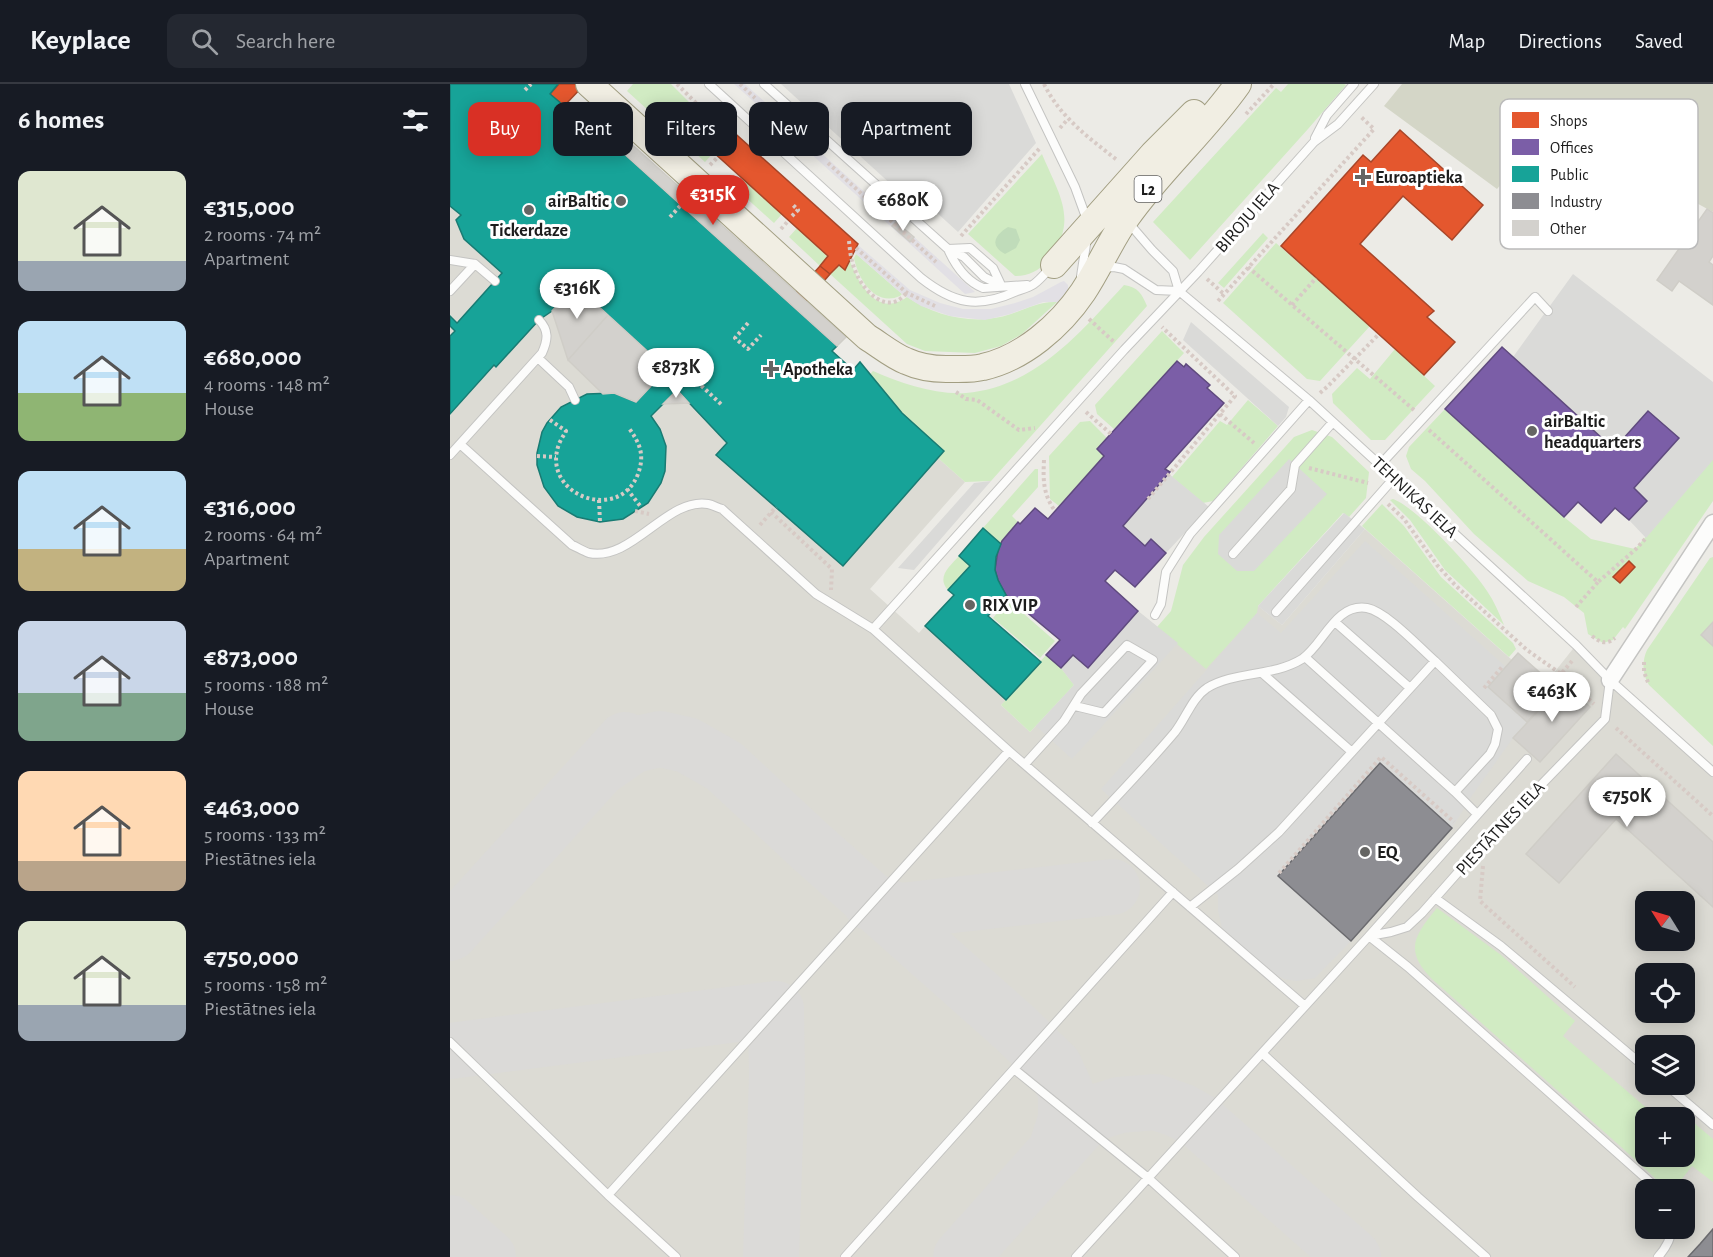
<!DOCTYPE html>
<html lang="en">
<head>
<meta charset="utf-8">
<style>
	body { margin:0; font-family:"Alegreya Sans",sans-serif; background:#242831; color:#f1f3f6; height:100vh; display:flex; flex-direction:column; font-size:22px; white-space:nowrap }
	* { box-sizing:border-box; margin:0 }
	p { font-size:20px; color:#9ea1a6 }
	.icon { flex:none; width:33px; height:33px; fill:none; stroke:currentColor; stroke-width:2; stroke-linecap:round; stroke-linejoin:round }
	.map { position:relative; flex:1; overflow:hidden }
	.sheet { display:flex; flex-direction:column; background:#171b24; width:450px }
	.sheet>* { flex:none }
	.hud { position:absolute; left:18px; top:18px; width:570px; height:54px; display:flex; gap:12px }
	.needle { width:39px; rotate:307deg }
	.controls { position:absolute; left:1185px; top:807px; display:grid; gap:12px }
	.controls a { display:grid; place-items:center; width:60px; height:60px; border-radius:12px; background:#171b24; box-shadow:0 3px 15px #0003; font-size:30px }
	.price { position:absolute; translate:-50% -51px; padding:0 14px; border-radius:21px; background:#fff; color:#222; font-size:20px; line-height:39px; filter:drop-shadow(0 2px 3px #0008) }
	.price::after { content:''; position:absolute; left:50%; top:36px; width:18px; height:14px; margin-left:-9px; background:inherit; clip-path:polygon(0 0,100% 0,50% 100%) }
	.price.active { background:#d93025; color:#fff }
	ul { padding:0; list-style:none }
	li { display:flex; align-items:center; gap:18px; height:150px; padding:0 18px }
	li span { display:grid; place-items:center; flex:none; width:168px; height:120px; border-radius:12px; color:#555 }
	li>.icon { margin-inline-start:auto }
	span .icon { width:72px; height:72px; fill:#fffc; stroke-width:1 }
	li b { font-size:26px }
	h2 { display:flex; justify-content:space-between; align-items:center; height:72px; padding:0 18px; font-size:26px }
	.tag { padding:0 21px; border-radius:12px; background:#171b24; box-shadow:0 3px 15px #0003; font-size:21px; line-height:54px }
	.tag.active { background:#d93025; color:#fff }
	header { display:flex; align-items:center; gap:36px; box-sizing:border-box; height:84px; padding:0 30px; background:#171b24; border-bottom:2px solid #363941 }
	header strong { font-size:28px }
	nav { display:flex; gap:33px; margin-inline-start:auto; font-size:21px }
	.search { width:420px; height:54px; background:#242831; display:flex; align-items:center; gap:15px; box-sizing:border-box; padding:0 21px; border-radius:12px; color:#9ea1a6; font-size:22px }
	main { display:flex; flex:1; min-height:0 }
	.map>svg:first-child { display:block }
	.airport { fill:#dcdbd4; fill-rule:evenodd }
	.construction { fill:#d4d6c7 }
	.grass { fill:#d1ebc3 }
	.forest { fill:#c0dcba }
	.parking { fill:#dadad8 }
	.plaza { fill:#e2e0e5 }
	.shops { fill:#e4572e; stroke:#a84629; stroke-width:1.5 }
	.offices { fill:#7b5ea7; stroke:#5f4a7e; stroke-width:1.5 }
	.public { fill:#17a398; stroke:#197b73; stroke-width:1.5 }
	.industry { fill:#8d8d92; stroke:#6b6b6f; stroke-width:1.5 }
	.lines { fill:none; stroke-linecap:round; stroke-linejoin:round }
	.taxiway { stroke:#dbdad8; stroke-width:56 }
	.building { fill:#d3d1cd; stroke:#cfcdc7; stroke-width:1.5 }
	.lane-casing { stroke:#c4c4c2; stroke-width:10 }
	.street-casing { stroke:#c4c4c2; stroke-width:19 }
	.primary-casing { stroke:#a29e82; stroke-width:28 }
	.path { stroke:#d7cac5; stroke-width:4; stroke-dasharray:3 3; stroke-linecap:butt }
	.lane { stroke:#fcfcfb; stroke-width:8 }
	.street { stroke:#fcfcfb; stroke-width:16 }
	.primary { stroke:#f1eee3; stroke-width:26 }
	.poi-dot { fill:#656563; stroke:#fff; stroke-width:2 }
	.labels { text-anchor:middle; stroke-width:6; stroke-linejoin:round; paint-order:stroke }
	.shield { fill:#fff; stroke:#616161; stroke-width:1.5 }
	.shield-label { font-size:16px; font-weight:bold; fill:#1d1d1d }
	.poi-label { font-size:18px; font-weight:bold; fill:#1d1d1d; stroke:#fff; text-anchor:start }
	.street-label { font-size:18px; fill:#1d1d1d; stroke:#fff }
	.key { fill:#fff; stroke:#bbb; stroke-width:1.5 }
	.key-label { font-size:16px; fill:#1d1d1d }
</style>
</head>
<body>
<header>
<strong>Keyplace</strong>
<div class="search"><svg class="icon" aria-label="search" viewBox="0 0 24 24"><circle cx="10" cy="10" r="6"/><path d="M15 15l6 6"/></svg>Search here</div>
<nav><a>Map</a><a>Directions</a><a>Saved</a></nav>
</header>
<main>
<section class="sheet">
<h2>6 homes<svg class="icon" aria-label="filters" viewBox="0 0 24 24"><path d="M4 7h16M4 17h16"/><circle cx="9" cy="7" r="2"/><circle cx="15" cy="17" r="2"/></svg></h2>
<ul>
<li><span style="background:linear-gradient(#dfe7d0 75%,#9aa5b1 0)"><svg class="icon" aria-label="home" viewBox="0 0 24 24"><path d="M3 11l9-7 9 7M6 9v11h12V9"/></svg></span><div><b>€315,000</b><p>2 rooms · 74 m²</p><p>Apartment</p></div></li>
<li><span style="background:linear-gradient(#bfe0f5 60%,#8fb573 0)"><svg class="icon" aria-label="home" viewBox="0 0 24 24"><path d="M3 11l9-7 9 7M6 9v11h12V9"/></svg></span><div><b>€680,000</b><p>4 rooms · 148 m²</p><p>House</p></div></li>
<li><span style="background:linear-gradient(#bfe0f5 65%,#c2b280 0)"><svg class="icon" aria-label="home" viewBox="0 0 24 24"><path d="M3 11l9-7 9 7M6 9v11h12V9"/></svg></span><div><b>€316,000</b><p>2 rooms · 64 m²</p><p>Apartment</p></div></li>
<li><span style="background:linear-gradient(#c9d6e8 60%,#7fa58c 0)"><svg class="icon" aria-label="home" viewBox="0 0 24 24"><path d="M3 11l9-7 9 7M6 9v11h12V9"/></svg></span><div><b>€873,000</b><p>5 rooms · 188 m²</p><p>House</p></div></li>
<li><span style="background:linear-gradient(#ffd9b3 75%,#b9a48a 0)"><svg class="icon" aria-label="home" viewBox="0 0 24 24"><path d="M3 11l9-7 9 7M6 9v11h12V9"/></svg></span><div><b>€463,000</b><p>5 rooms · 133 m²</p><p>Piestātnes iela</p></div></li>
<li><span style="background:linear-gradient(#dfe7d0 70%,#9aa5b1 0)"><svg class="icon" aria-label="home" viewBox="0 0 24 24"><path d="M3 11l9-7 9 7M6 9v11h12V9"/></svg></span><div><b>€750,000</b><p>5 rooms · 158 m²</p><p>Piestātnes iela</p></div></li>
</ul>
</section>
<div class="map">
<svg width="1263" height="1173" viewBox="0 0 1263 1173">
	<rect width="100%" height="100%" fill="#ecebe6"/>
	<path class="airport" d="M 0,0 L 108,0 L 101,10 L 126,32 L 129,29 L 387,262 L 382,267 L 403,286 L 410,278 L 452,329 L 494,367 L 488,374 L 515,398 L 420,505 L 469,549 L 475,542 L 556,616 L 551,621 L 580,648 L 624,601 L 611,584 L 638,583 L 688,527 L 734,565 L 787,505 L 832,541 L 915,445 L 1062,576 L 1068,569 L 1099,595 L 1126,561 L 1263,691 L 1263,1173 L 0,1173 ZM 1196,818 L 1234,818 L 1234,856 L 1196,856 ZM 1196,890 L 1234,890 L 1234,928 L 1196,928 ZM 1196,962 L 1234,962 L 1234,1000 L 1196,1000 ZM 1196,1034 L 1234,1034 L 1234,1072 L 1196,1072 ZM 1196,1106 L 1234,1106 L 1234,1144 L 1196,1144 Z"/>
	<path class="construction" d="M 952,0 L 1263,0 L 1263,128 L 1103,41 L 1047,105 L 934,22 Z"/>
	<path class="grass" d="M 183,0 L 221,0 L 250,29 L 232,39 L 264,68 L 255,78 L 177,7 Z
		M 838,0 L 894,0 L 896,1 L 858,45 L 740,176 L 703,138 L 826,4 L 831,8 Z
		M 592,70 C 609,111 630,137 597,177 C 589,187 578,192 565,192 L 518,150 Z
		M 293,95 L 332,130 L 324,139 L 284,103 Z
		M 347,144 L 378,172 L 370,182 L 339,153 Z
		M 813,149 L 818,154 L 774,204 L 768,199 Z
		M 826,159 L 920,242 L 870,297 L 857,295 L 773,219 Z
		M 406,170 L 452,210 L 450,212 C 425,223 408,195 404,174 Z
		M 400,177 C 409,201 428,234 457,213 C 487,233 526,242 561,230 C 576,225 590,217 607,218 L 572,250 L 551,262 L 525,269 L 475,267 L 457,260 L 380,190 L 389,181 L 395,186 Z
		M 674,201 C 688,203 692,210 697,222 L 541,397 L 515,398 L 488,374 L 493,367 L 452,329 L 420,290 L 423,287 C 451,299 484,311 516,309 C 585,303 630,249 674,201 Z
		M 712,247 L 734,269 L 664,345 L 647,330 L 645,321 Z
		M 945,265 L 985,302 L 935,356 L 921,356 L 883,319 L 882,310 L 907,284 L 920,295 Z
		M 798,316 L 828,342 L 763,417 L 753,419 L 722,393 L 770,337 L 777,341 Z
		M 995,325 L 1114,433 L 1141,455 L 1185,465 L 1263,375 L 1263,417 L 1175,545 L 1173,543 L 1163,556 L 1153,559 L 1138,550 L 1134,529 L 1114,513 L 1078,497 L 1024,450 L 975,397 L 961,385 L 956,372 L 959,363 Z
		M 640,337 L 657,354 L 647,365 L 654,372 L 609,422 L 600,415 L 599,372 L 630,338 Z
		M 862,346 L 882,353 L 919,388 L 916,414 L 899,433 L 893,429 L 808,522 L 807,529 L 756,585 L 707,543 L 721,527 L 733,481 L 754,453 L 844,353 Z
		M 585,385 L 588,385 L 588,403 L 562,432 L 568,438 L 551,460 L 533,444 Z
		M 943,415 C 966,423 1023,485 1037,507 C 1044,517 1049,529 1054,541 L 995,486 L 960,436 L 940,416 Z
		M 932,420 L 954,442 L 991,493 L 1063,559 L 1066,565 L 1059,573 L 912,442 Z
		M 509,472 L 520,482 L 498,506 C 486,493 500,482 509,472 Z
		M 1263,473 L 1263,538 L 1251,551 L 1263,562 L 1263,662 L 1199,601 C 1192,590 1192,577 1197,566 L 1260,474 Z
		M 558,516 L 605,557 L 590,574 L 543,534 Z
		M 596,571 L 611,584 L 624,601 L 580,648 L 551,621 Z
		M 987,824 L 1051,871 L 1125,937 L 1113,952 L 1207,1033 L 1196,1034 L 1196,1072 L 1234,1072 L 1234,1035 L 1236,1032 L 1263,1055 L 1263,1098 L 1242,1082 L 1224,1105 L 1217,1105 L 1169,1061 L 982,895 C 954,866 964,852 987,824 Z"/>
	<path class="forest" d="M 558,143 L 566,145 L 570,156 L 566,164 L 555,170 C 539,161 545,151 558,143 Z"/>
	<path class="parking" d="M 331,0 L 559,0 L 586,59 L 508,148 L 485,127 L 478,134 Z
		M 1123,190 L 1263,298 L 1263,376 L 1196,454 L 1179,436 L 1197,417 L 1184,404 L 1229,354 L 1198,327 L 1164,365 L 1063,273 Z
		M 741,238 L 839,323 L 836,333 L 828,342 L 733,256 Z
		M 839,375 L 877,410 L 804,487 L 787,487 L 768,470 L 769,451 Z
		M 720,388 L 719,390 L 759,423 L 716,469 L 701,455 L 695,462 L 673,442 Z
		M 541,397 L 464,486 L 448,484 L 524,399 Z
		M 894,429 L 915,445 L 832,541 L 808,522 Z
		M 915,457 L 1056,583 L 1039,603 L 1077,638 L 1063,654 L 1021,713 L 1002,744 L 929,679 L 828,791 L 901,857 L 865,894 L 846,897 L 834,895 L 822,889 L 772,844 L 768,826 L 768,811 L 651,705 L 807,529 L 831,549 Z
		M 688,527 L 728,559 L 622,675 L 586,642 L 624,601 L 611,584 L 623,571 L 638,583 Z"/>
	<path class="plaza" d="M 284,0 L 295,0 L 525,208 L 515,210 L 359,68 L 355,72 L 326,46 L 330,41 Z
		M 408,161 L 460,206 L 490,219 L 513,225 L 541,225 L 565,219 L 583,213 L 611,198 L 614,197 L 618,201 L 618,207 L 614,221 L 607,218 L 593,218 L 560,230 L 535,236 L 500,232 L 471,222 L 452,210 L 404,168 Z"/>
	<path class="shops" d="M 109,0 L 135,0 L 114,22 L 100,10 Z
		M 258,25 L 408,160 L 395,186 L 389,181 L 380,190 L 370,182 L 378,172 L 231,39 Z
		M 950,46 L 1033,121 L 1002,156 L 953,112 L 910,160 L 984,227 L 977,233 L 1005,258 L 974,291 L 831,162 L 913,71 L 921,78 Z
		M 370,182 L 380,190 L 348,227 L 338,218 Z
		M 1179,477 L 1185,483 L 1170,499 L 1163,493 Z"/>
	<path class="offices" d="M 1052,263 L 1164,365 L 1198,327 L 1229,354 L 1184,404 L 1197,417 L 1179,436 L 1165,424 L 1151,439 L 1128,418 L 1114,433 L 995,325 Z
		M 727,277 L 734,283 L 736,280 L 760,301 L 757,304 L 774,319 L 715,385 L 720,388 L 673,442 L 695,462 L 701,455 L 716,469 L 685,503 L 665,486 L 655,497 L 688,527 L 638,584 L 623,571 L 611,584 L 596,571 L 610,556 L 556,511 L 548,496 L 545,486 L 548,466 L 552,457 L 568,438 L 570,440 L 585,424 L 598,435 L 654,372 L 647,365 Z"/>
	<path class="public" d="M 0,0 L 108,0 L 100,10 L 126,32 L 129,29 L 387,262 L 382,267 L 403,286 L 410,278 L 452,329 L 494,367 L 393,482 L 266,371 L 277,359 L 227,306 L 201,332 L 210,345 L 216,362 L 215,387 L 211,399 L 198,419 L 173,435 L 150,438 L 127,433 L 108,422 L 94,403 L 87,381 L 87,369 L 92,348 L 97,339 L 111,323 L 137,310 L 164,309 L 186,318 L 217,285 L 125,201 L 102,227 L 89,236 L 46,283 L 44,281 L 0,330 L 0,252 L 5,247 L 0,242 L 0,232 L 7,239 L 8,238 L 52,189 L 14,155 L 6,136 L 11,131 L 0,122 Z
		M 533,444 L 551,460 L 546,473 L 545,486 L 548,496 L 556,511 L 538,532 L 591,578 L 556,616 L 475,542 L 504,511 L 498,506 L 520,482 L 509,472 Z"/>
	<path class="industry" d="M 930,679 L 1002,744 L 901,857 L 828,792 Z
		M 1263,1145 L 1263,1173 L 1238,1173 L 1250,1160 Z"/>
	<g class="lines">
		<path class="taxiway" d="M 150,684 L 183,661 L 210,655 L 237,661 L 274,682 L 360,762 L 566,945 L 604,982 L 616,1008 L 616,1035 L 605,1069
			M 421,819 L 451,827 L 662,803
			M 0,849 L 175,656
			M 0,967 L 326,925 L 327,993 L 321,1173
			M 0,1139 L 38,1173
			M 511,1173 L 638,1031 L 669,1021 L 706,1018 L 731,1027 L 749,1037 L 903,1173"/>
	</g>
	<path class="building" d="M 137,20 L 396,253 L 387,262 L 129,29 Z
		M 401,21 L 415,34 L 409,40 L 395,27 Z
		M 332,41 L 359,65 L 355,70 L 328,46 Z
		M 1257,125 L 1263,129 L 1263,172 L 1259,178 L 1263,181 L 1263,221 L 1229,197 L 1222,207 L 1207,196 Z
		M 446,138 L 464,153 L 460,158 L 442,142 Z
		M 125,201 L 158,231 L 118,276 L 102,227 Z
		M 158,231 L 217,285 L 186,318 L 164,309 L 153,310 L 118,276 Z
		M 227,306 L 239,319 L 213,320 Z
		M 1263,538 L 1263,562 L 1251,551 Z
		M 1068,569 L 1108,605 L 1077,638 L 1038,603 Z
		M 1114,599 L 1140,623 L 1090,678 L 1063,654 Z
		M 1166,670 L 1263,758 L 1263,823 L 1166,735 L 1109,799 L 1076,770 Z"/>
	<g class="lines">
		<defs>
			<path id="lane" d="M 259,0 L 471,194 C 504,220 528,225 567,207 C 573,205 580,203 584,200 C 591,195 596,188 601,183
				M 314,0 L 498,165 L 514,173 L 534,193 L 552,202
				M 575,0 L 625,103 L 637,136
				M 865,54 L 877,31 L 904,0
				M 677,137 L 702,166 L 723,187 L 729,207 L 859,316 L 1126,561 L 1160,596 L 1263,688
				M 498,165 C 505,181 516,197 533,204 L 577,201
				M 498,165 L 520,164 L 543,184 L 551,201
				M 0,176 L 25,180 L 45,197
				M 652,184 L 664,183 L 674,185 L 706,206 L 729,207
				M 631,192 L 637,154
				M 0,207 L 25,180
				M 88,274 L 119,303 L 125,316
				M 10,360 L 122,461 C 127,463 133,467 139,469 C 182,478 217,413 258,420 C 263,421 268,424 272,425 L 366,510 L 423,545 L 559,667 L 855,922
				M 0,371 L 92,269 C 98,256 99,246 89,236
				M 930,381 L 1085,213 L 1098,227
				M 783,470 L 841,405 L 845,381 L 883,338
				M 826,528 L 944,394
				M 705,531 L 711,520 L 716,488 L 740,450 L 859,316
				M 885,538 L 960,604
				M 423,545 L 674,266 L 748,188 L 864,58 L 888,40 L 924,0
				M 855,573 L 1005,708 L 1040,670 L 1045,660 L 1048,645 L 1041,631 L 985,577
				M 812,589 L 902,668
				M 1077,675 L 919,852 L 958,883 L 1209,1106
				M 575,680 L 614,637 L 631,610 L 677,561 L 703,576 L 654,629 L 625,622
				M 1005,708 L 1027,730
				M 642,739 C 670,709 699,679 725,648 C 736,634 742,614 757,604 C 785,587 823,593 852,575 C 874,560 885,519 917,524 C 937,528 969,563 985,577 L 829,748 L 788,785 L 740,823
				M 723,808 L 564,985 L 697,1093 L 785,1173
				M 985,814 L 1051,862 L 1196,984
				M 0,958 L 158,1111 L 226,1173
				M 813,970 L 968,1113 L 1036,1173
				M 1215,1000 L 1263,1041
				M 158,1111 L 559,667
				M 395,1173 L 564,985
				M 626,1173 L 919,852 L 941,848 L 957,843 L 972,829 L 1026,768 L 1155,635 L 1160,596
				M 1208,1173 C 1215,1165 1221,1156 1222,1144"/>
			<path id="street" d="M 1160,596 L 1263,439"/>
			<path id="primary" d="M 139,0 L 417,253 C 430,261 443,272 456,277 C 469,283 483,285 496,285 C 508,285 521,286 533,283 C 573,274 610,242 633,208 C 649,184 660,157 677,133 C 710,86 755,47 788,0
				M 604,181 L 703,70 L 744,29"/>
		</defs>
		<use href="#lane" class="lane-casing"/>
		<use href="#street" class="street-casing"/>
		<use href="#primary" class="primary-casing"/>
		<path class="path" d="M 227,0 L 254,27
			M 290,0 L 305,14
			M 594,0 C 610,33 639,54 667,76
			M 75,6 L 81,0
			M 796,30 L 824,0
			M 610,44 L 618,35
			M 378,79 L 486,178
			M 260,81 L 268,73
			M 342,132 L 348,126 L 343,121
			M 220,133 L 231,121
			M 331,145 L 339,136
			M 511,152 L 590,64
			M 399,157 C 400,167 401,177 405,186 C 410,201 429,225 447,217 C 451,215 455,211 458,207
			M 406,164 L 457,209 L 485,222
			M 798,183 L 964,326
			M 757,195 L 774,210
			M 768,217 L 924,45 L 910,32
			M 842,221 L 866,194
			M 639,235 L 664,258
			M 298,239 L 285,254 L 298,265 L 311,251
			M 225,277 L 273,322
			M 506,308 L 516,315 L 527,316 L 569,346 L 585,344
			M 870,309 L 877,303 L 929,250
			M 636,328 L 661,350
			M 770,330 L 804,359
			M 100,336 L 116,347 C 114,351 111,355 109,360 C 90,411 169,440 188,390 C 195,371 190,359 178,343
			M 979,346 L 1148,498 L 1186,465 L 1196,454
			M 87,372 L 106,373
			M 594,376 C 593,396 593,410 605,427
			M 859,384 L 918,399
			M 177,405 L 191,423
			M 698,415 L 785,312 L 712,243
			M 149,416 L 150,438
			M 938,420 L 954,435 L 987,481 L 1005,501 L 1077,566 L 1111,590
			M 185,427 L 199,430
			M 321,428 L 382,485 L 381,506
			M 310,441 L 326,423
			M 1126,523 L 1148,498
			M 1142,552 C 1151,559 1156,561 1165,554
			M 1122,577 L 1111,590 L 1144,620
			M 1194,578 L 1194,588 L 1199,601
			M 1034,604 L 1052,583
			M 1166,644 L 1263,732
			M 1033,782 L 1030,817 L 1125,903
			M 829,789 L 931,673 L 1004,738"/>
		<use href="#lane" class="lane"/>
		<use href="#street" class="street"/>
		<use href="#primary" class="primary"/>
	</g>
	<g class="poi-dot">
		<path d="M910 84h6v6h6v6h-6v6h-6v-6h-6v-6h6z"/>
		<circle cx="171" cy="117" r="6"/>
		<circle cx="79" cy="126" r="6"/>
		<path d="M318 276h6v6h6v6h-6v6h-6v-6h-6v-6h6z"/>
		<circle cx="1082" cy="347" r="6"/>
		<circle cx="520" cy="521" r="6"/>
		<circle cx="915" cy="768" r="6"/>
	</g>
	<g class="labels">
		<rect class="shield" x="684.5" y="92" width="27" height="26" rx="4.5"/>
		<g class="shield-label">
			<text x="698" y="111">L2</text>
		</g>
		<g class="poi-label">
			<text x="925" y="99">Euroaptieka</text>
			<text x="159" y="123" text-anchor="end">airBaltic</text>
			<text x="79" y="152" text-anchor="middle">Tickerdaze</text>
			<text x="333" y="291">Apotheka</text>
			<text x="1094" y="343">airBaltic<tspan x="1094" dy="21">headquarters</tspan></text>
			<text x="532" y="527">RIX VIP</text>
			<text x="927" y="774">EQ</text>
		</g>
		<g class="street-label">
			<text transform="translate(797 133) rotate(-49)" y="6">BIROJU IELA</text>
			<text transform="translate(965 413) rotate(43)" y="6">TEHNIKAS IELA</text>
			<text transform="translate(1050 744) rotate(-47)" y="6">PIESTĀTNES IELA</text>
		</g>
	</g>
	<rect x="1050" y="15" width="198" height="150" rx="9" class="key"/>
	<rect x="1062" y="28" width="27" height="16" fill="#e4572e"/>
	<rect x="1062" y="55" width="27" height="16" fill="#7b5ea7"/>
	<rect x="1062" y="82" width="27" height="16" fill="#17a398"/>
	<rect x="1062" y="109" width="27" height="16" fill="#8d8d92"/>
	<rect x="1062" y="136" width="27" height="16" fill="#d3d1cd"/>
	<g class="key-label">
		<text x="1100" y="42">Shops</text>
		<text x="1100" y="69">Offices</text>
		<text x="1100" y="96">Public</text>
		<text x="1100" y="123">Industry</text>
		<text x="1100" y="150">Other</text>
	</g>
</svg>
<div class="controls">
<a><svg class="needle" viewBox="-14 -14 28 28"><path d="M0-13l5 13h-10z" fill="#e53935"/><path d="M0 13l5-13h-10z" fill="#9ea1a6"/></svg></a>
<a><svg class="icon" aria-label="locate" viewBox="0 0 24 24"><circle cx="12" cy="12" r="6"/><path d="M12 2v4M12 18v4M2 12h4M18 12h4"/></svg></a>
<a><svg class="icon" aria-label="layers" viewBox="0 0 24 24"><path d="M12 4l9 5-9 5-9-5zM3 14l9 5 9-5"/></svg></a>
<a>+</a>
<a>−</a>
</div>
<b class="price active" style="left:263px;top:142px">€315K</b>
<b class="price" style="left:453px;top:148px">€680K</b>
<b class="price" style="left:127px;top:236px">€316K</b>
<b class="price" style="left:226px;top:315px">€873K</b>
<b class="price" style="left:1102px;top:639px">€463K</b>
<b class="price" style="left:1177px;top:744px">€750K</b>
<div class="hud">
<a class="tag active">Buy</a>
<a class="tag">Rent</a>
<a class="tag">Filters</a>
<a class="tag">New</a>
<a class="tag">Apartment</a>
</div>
</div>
</main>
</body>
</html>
